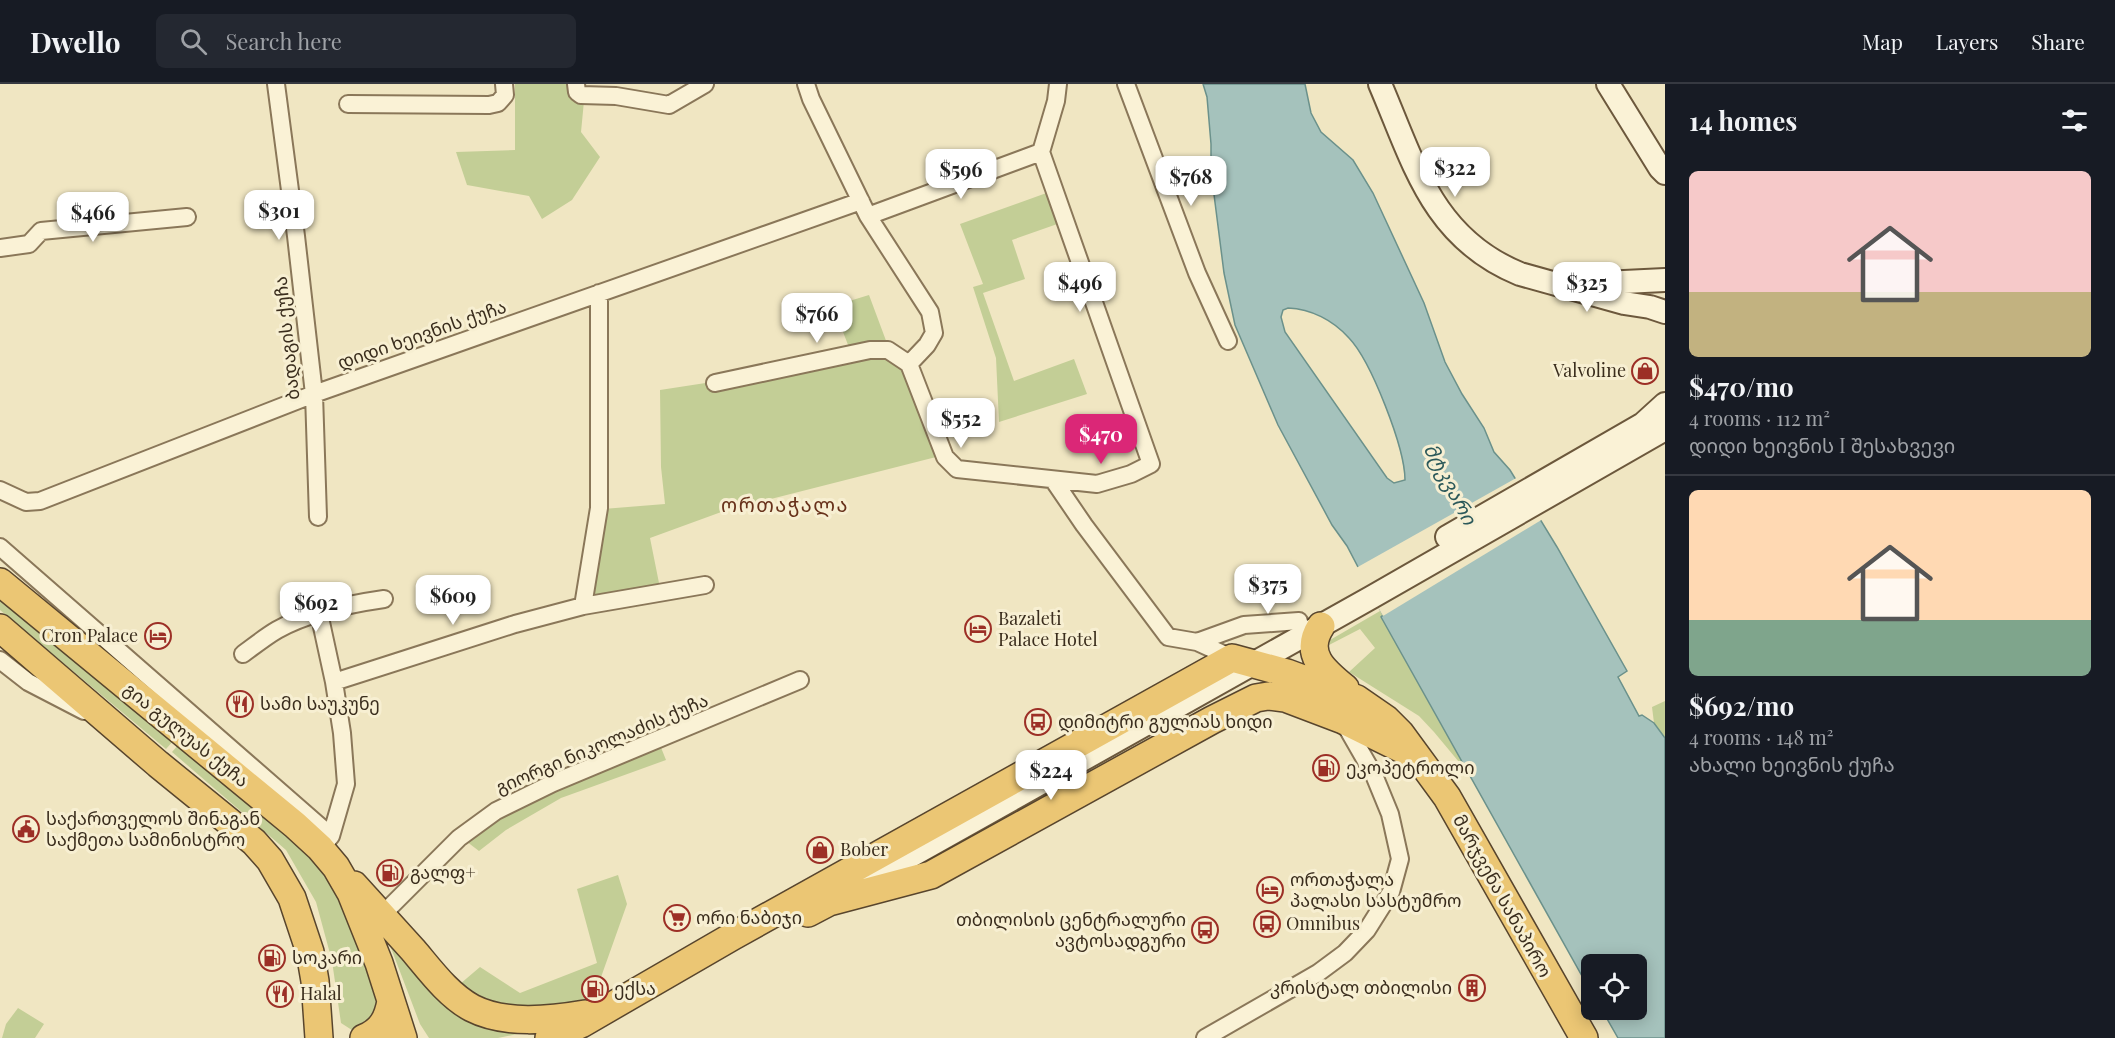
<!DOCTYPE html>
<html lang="en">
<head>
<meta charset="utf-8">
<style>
	body { margin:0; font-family:"Playfair Display","Noto Sans Georgian",serif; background:#242831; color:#f1f3f6; height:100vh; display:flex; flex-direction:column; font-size:22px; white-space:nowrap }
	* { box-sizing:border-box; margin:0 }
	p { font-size:20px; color:#9ea1a6 }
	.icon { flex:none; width:33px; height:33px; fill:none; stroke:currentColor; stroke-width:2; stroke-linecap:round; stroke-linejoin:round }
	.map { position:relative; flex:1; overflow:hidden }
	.drawer { display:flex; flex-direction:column; background:#171b24; width:450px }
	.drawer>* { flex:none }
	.tools { position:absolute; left:1581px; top:870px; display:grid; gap:12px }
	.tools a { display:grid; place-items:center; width:66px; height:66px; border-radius:9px; background:#171b24; box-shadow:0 3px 15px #0003; font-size:30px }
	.price { position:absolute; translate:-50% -51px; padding:0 14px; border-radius:12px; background:#fff; color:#222; font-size:20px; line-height:39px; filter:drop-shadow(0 2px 3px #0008) }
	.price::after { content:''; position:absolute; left:50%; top:36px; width:18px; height:14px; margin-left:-9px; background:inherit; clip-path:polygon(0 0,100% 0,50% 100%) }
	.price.current { background:#db2777; color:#fff }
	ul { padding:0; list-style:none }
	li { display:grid; align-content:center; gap:12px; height:318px; padding:0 24px }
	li+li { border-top:2px solid #363941 }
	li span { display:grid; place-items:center; height:186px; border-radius:9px; color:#555 }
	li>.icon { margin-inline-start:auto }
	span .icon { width:108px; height:108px; fill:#fffc; stroke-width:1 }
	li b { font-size:26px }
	h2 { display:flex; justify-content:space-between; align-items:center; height:72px; padding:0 24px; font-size:26px }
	header { display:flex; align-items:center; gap:36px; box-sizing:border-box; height:84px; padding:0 30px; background:#171b24; border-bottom:2px solid #363941 }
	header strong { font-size:28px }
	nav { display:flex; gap:33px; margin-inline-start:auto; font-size:21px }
	.search { width:420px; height:54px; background:#242831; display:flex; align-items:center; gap:15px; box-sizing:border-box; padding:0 21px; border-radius:9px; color:#9ea1a6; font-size:22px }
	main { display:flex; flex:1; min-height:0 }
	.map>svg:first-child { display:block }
	.green { fill:#c3ce96 }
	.water { fill:#a5c2bc; stroke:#6b918b; stroke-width:1.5; fill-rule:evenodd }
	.pier { fill:#f0e6c2 }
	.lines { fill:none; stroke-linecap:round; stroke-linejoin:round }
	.minor-casing { stroke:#8a7759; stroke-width:20 }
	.secondary-casing { stroke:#6c583c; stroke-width:26 }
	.trunk-casing { stroke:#58452d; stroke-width:30 }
	.minor { stroke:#faf2d6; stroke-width:16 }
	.secondary { stroke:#faf2d6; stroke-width:22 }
	.trunk { stroke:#ebc674; stroke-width:27 }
	.labels { text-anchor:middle; stroke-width:6; stroke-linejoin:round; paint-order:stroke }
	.street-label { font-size:18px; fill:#3a2d1d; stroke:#f7efd2 }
	.poi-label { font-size:18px; fill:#3a2d1d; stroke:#f7efd2; text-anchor:start }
	.water-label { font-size:20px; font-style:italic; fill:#2c595a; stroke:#f7efd2 }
	.neighbourhood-label { font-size:20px; letter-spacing:1.5px; fill:#68321b; stroke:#f7efd2 }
</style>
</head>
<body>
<header>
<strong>Dwello</strong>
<div class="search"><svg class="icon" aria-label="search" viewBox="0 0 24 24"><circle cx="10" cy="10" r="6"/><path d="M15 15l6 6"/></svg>Search here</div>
<nav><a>Map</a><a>Layers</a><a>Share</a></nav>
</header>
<main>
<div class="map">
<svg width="1665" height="954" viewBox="0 0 1665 954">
	<rect width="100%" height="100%" fill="#f0e6c2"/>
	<path class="green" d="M 515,0 L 569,0 L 584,17 L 581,48 L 600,73 L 572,116 L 542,135 L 529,112 L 467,101 L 456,68 L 515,66 Z
		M 1052,107 L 1063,138 L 1012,156 L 1025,195 L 983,209 L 1014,297 L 1074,275 L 1087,310 L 999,338 L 996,274 L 973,203 L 983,200 L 960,140 Z
		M 869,211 L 888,262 L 850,266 L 833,222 Z
		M 886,271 L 906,284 L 940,372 L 724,427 L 650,454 L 660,504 L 591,514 L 603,425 L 665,420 L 661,383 L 660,306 Z
		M 0,511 L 174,656 L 166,665 L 0,526 Z
		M 1380,527 L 1383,532 L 1381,533 L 1469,690 L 1434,648 L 1419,632 L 1349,588 L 1375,564 L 1360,545 L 1329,561 L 1330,556 Z
		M 1665,617 L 1665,654 L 1654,639 L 1652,623 Z
		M 179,660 L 279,740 L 332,791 L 384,924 L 355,948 L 341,939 L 332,877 L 316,818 L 286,766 L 172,668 Z
		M 660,661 L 666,676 L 561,714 L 506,746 L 479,767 L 462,754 L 497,729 Z
		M 618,791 L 627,820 L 600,896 L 612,913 L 597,920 L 532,925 L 490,918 L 469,907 L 460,900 L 480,883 L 520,909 L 597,879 L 577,805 Z
		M 383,843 L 423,892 L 537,946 L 498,954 L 429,954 L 420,940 Z
		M 18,924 L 44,940 L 35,954 L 2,954 L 6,940 Z"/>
	<path class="water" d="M 1203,0 L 1305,0 L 1311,29 L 1321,48 L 1353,76 L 1373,109 L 1424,219 L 1445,278 L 1462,310 L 1484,344 L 1494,368 L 1510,386 L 1557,463 L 1627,587 L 1618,593 L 1639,632 L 1642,631 L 1654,639 L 1665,654 L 1665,954 L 1618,954 L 1602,926 L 1636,926 L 1636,880 L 1592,880 L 1591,908 L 1381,533 L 1383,531 L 1347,462 L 1332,441 L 1278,341 L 1235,241 L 1224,189 L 1211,87 L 1211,60 L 1207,13 ZM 1288,224 C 1311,225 1333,236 1349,254 C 1371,277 1405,364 1405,396 L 1394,399 L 1387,394 L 1285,248 L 1281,233 L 1283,226 Z"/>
	<path class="pier" d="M 1518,393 L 1543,435 L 1383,532 L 1356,484 Z"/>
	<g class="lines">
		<defs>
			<path id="minor" d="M 276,0 L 296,152 L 314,310 L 318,433
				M 576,0 L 577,8 L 581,11 L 616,12 L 669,21 L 705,0
				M 806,0 L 811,15 L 868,132 L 930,228 L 934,249 L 927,261 L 909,280
				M 1126,0 L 1197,189 L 1228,257
				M 348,20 L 489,21 L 498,19 L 505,11 L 504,0
				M 1041,68 L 1056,17 L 1058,0
				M 868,132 L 1041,68
				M 0,164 L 29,160 L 41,147 L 187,133
				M 715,299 L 870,266 L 888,266 L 909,280 L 945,373 L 957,385 L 1097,400 L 1131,390 L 1151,380 L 1041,68
				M 1054,397 L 1084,441 L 1168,553 L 1197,558 L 1232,574
				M 0,406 L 26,418 L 40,417 L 314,310 L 861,117
				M 0,463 L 331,752
				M 583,522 L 599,424 L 599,209
				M 319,529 L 334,598 L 342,649 L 346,700 L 331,752 L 325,759
				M 1197,558 L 1244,541 L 1299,537
				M 243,570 C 254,562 265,553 277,546 C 309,528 349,520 384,515
				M 0,576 L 28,598 L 84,627
				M 334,598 L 515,540 L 583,522 L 705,501
				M 382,831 L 459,754 L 496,727 L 553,699 L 800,596
				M 1205,954 L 1318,889 L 1345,869 L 1367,846 L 1391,808 L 1400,775 L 1390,730 L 1374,691 L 1343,637"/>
			<path id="secondary" d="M 1380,0 C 1414,79 1432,154 1520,190 L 1624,219 L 1650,223 L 1665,228
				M 1608,0 L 1660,84 L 1665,89
				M 1583,200 L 1665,196
				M 1447,453 L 1643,340 L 1665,320
				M 852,805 L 1372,513 L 1665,345"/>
			<path id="trunk" d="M 0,498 L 295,741 L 320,764 L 336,783 L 351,809 L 379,879 L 403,954
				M 1321,542 C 1303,570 1324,587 1345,604
				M 0,544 L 158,680 L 254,758 L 270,776 L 292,814 L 310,868 L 315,897 L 319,954
				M 354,801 C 374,823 393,844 413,866 C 430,886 448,911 472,924 C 505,941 550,936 585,930
				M 808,829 L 829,818 L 931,791 L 1212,636 L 1256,614 L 1268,612 L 1285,614 L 1343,636 L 1408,668
				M 364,954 C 382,947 388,934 391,917
				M 549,954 L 581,940 L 733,852 L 1232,574 L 1287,589 L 1357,615 L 1386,635 L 1400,649 L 1447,713 L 1584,954"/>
		</defs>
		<use href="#minor" class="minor-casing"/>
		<use href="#secondary" class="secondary-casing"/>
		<use href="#trunk" class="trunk-casing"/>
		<use href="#minor" class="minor"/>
		<use href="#secondary" class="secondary"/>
		<use href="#trunk" class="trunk"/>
	</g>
	<defs>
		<symbol id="shop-ring" viewBox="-11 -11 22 22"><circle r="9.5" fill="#f7efd2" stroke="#9c2f26" stroke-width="1.5"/><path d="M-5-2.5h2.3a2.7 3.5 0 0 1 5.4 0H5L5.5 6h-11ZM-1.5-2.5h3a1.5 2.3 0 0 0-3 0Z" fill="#9c2f26"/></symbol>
		<symbol id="hotel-ring" viewBox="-11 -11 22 22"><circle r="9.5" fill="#f7efd2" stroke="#9c2f26" stroke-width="1.5"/><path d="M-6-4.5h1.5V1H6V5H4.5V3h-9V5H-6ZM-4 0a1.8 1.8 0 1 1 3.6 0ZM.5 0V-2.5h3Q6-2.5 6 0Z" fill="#9c2f26"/></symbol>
		<symbol id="restaurant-ring" viewBox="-11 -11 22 22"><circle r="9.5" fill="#f7efd2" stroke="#9c2f26" stroke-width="1.5"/><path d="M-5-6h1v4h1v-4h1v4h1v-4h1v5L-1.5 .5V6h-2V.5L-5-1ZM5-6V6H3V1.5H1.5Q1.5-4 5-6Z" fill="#9c2f26"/></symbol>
		<symbol id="bus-ring" viewBox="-11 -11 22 22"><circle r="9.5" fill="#f7efd2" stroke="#9c2f26" stroke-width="1.5"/><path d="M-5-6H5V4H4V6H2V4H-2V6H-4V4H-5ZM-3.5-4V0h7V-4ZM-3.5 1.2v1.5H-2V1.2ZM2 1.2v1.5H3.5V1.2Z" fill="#9c2f26"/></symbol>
		<symbol id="fuel-ring" viewBox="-11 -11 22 22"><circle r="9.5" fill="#f7efd2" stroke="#9c2f26" stroke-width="1.5"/><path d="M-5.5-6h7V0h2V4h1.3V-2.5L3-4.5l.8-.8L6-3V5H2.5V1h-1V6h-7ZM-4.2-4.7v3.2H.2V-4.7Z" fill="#9c2f26"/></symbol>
		<symbol id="civic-ring" viewBox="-11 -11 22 22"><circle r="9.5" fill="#f7efd2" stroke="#9c2f26" stroke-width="1.5"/><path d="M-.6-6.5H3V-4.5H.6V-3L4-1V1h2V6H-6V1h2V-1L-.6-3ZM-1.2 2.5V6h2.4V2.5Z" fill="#9c2f26"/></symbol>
		<symbol id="supermarket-ring" viewBox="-11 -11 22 22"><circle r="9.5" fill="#f7efd2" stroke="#9c2f26" stroke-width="1.5"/><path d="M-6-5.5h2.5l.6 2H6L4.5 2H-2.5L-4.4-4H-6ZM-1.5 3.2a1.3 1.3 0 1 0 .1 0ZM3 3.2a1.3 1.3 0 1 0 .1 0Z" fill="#9c2f26"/></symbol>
		<symbol id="building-ring" viewBox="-11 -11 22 22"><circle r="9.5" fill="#f7efd2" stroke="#9c2f26" stroke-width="1.5"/><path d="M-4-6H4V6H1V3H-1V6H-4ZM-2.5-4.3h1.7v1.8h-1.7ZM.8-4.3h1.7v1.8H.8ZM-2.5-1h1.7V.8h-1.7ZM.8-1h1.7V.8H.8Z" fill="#9c2f26"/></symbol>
	</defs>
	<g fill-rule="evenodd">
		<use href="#shop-ring" x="1630" y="272" width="30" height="30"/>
		<use href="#hotel-ring" x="963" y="530" width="30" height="30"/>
		<use href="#hotel-ring" x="143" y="537" width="30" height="30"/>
		<use href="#restaurant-ring" x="225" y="605" width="30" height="30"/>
		<use href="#bus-ring" x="1023" y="623" width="30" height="30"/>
		<use href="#fuel-ring" x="1311" y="669" width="30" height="30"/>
		<use href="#civic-ring" x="11" y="730" width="30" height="30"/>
		<use href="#shop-ring" x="805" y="751" width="30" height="30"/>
		<use href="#fuel-ring" x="375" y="774" width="30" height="30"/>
		<use href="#hotel-ring" x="1255" y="791" width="30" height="30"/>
		<use href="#supermarket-ring" x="662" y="819" width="30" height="30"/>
		<use href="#bus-ring" x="1252" y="825" width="30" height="30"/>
		<use href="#bus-ring" x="1190" y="831" width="30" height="30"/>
		<use href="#fuel-ring" x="257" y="859" width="30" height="30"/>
		<use href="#building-ring" x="1457" y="889" width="30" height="30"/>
		<use href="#fuel-ring" x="580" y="890" width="30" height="30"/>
		<use href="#restaurant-ring" x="265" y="895" width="30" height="30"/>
	</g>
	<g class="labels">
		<g class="street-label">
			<text transform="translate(422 251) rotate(-19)" y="6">დიდი ხეივნის ქუჩა</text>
			<text transform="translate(287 254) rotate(-96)" y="6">ბადაგის ქუჩა</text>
			<text transform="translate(186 651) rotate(39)" y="6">გია გულუას ქუჩა</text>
			<text transform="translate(602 660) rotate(-23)" y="6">გიორგი ნიკოლაძის ქუჩა</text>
			<text transform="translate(1502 812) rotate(61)" y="6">მარჯვენა სანაპირო</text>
		</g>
		<g class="poi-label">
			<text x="1626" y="293" text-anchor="end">Valvoline</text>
			<text x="998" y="541">Bazaleti<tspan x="998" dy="21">Palace Hotel</tspan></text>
			<text x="138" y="558" text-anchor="end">Cron Palace</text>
			<text x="260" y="626">სამი საუკუნე</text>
			<text x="1058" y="644">დიმიტრი გულიას ხიდი</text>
			<text x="1346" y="690">ეკოპეტროლი</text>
			<text x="46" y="741">საქართველოს შინაგან<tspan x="46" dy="21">საქმეთა სამინისტრო</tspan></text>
			<text x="840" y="772">Bober</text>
			<text x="410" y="795">გალფ+</text>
			<text x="1290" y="802">ორთაჭალა<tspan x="1290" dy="21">პალასი სასტუმრო</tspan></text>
			<text x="696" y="840">ორი ნაბიჯი</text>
			<text x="1186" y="842" text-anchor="end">თბილისის ცენტრალური<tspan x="1186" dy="21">ავტოსადგური</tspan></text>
			<text x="1286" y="846">Omnibus</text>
			<text x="292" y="880">სოკარი</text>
			<text x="1452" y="910" text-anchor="end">კრისტალ თბილისი</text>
			<text x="614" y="911">ექსა</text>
			<text x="300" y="916">Halal</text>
		</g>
		<g class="water-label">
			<text transform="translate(1450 400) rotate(62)" y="7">მტკვარი</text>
		</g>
		<g class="neighbourhood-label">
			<text x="785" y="428">ორთაჭალა</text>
		</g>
	</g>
</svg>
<div class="tools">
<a><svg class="icon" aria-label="locate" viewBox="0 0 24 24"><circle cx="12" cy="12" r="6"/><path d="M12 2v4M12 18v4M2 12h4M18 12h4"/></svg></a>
</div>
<b class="price" style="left:1455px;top:114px">$322</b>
<b class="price" style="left:961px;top:116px">$596</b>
<b class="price" style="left:1191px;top:123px">$768</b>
<b class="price" style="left:279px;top:157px">$301</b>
<b class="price" style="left:93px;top:159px">$466</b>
<b class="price" style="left:1080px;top:229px">$496</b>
<b class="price" style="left:1587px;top:229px">$325</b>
<b class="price" style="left:817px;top:260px">$766</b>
<b class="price" style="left:961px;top:365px">$552</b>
<b class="price current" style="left:1101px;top:381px">$470</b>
<b class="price" style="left:1268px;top:531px">$375</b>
<b class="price" style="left:453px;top:542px">$609</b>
<b class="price" style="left:316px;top:549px">$692</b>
<b class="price" style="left:1051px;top:717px">$224</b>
</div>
<section class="drawer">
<h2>14 homes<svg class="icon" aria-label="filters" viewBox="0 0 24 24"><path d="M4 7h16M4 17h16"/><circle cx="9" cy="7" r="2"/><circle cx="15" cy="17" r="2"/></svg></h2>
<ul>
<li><span style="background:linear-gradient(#f6c9c9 65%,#c2b280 0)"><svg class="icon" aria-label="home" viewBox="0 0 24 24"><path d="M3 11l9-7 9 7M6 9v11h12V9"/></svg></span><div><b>$470/mo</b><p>4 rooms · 112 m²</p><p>დიდი ხეივნის I შესახვევი</p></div></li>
<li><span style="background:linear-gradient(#ffd9b3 70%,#7fa58c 0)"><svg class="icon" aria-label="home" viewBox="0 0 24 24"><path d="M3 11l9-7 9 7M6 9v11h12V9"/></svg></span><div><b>$692/mo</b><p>4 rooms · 148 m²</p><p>ახალი ხეივნის ქუჩა</p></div></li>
</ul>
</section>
</main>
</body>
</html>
